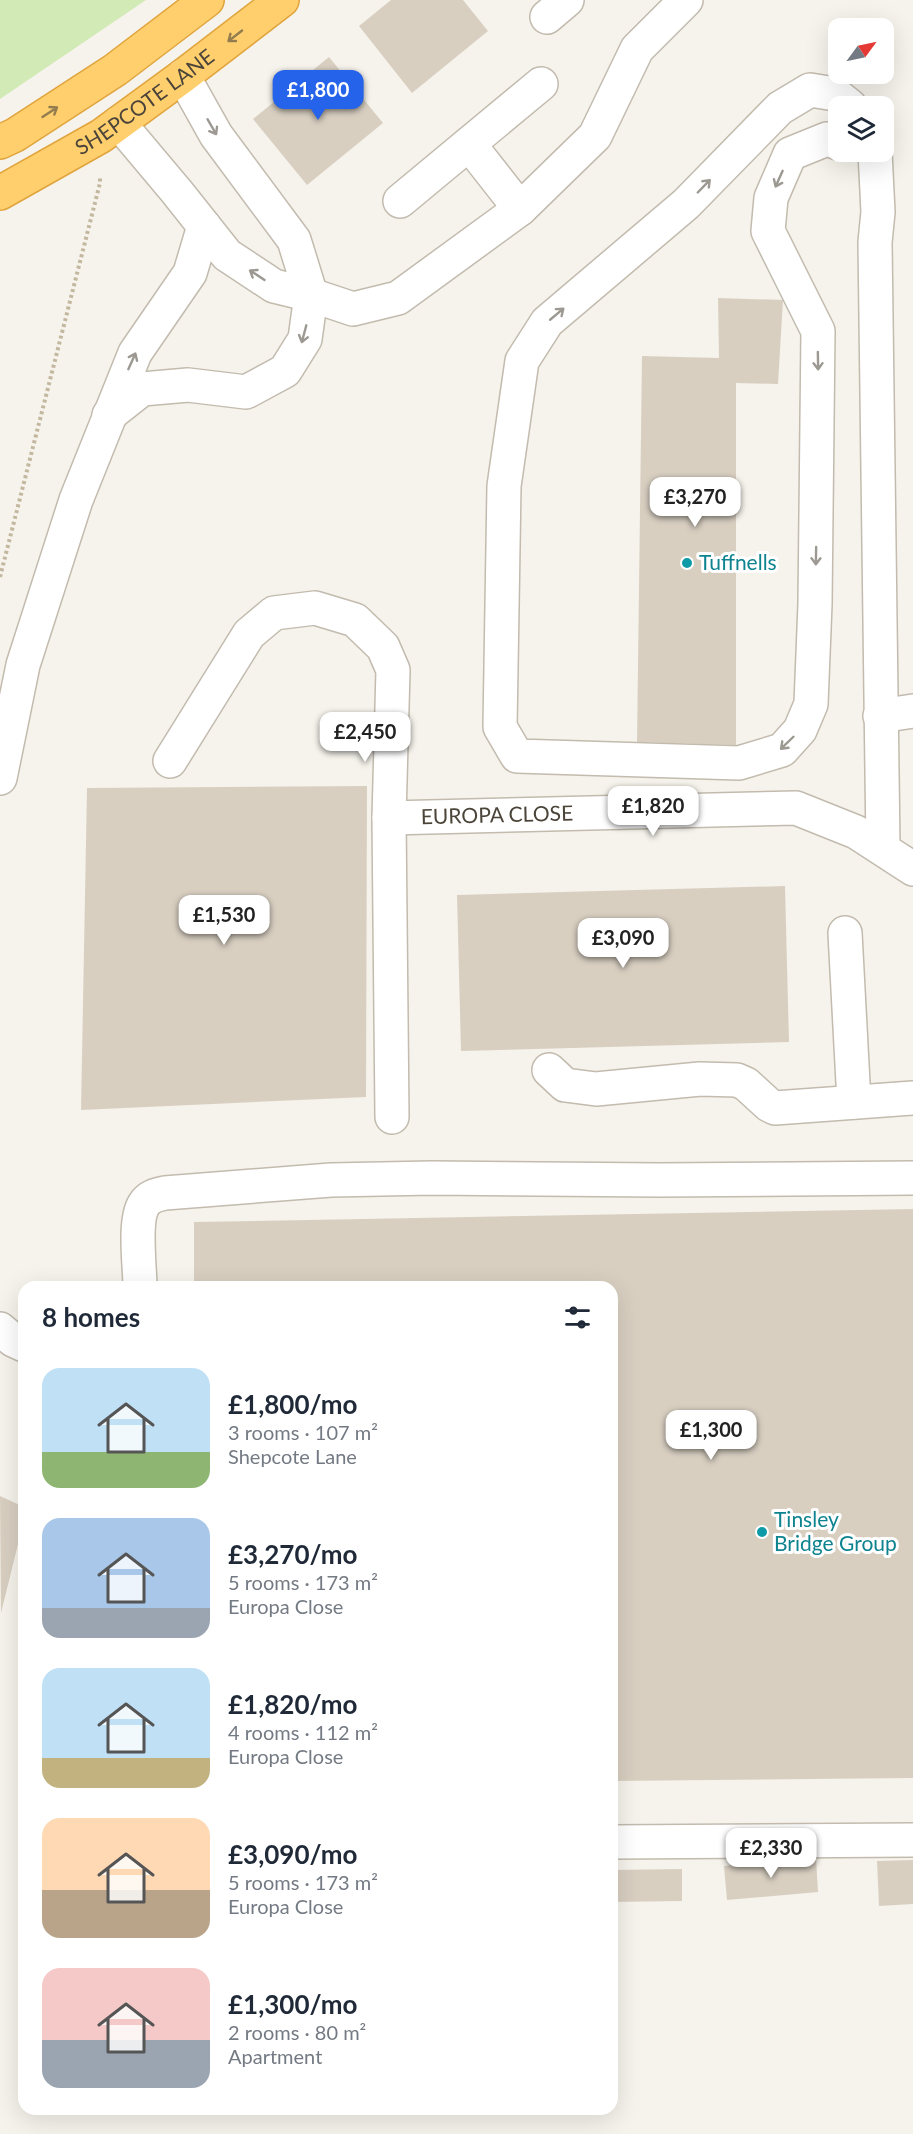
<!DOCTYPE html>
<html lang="en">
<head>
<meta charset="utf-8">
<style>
	body { margin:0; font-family:Lato,sans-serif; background:#f6f6f7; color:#1f2937; height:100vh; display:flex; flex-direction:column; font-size:22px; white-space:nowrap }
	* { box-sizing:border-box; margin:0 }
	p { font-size:20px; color:#747a83 }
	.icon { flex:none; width:33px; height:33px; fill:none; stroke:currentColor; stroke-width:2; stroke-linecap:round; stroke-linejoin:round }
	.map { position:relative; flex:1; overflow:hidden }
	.panel { position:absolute; left:18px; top:1281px; width:600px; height:834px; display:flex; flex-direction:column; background:#fff; border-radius:18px; box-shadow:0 6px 24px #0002 }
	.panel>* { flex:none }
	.needle { width:39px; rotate:57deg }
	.buttons { position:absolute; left:828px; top:18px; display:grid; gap:12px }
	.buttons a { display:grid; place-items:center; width:66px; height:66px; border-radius:12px; background:#fff; box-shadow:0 6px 24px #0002; font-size:30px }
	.price { position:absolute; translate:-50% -51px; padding:0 14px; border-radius:12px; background:#fff; color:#222; font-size:20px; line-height:39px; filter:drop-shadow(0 2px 3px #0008) }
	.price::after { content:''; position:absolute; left:50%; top:36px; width:18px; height:14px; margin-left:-9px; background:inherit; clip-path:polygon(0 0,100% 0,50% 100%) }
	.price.current { background:#2563eb; color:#fff }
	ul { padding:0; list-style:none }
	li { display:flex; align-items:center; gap:18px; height:150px; padding:0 24px }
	li span { display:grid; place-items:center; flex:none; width:168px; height:120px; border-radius:18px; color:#555 }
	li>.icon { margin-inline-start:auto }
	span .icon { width:72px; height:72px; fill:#fffc; stroke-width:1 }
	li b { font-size:26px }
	h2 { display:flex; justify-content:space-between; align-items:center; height:72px; padding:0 24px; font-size:26px }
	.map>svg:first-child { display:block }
	.grass { fill:#d2eab5 }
	.building { fill:#d8cfc1 }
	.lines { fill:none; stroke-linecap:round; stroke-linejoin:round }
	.minor-casing { stroke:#c2bbae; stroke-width:36 }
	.highway-casing { stroke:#e0a43c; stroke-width:36 }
	.path { stroke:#c4b79f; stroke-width:4; stroke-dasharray:3 3; stroke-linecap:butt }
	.minor { stroke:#fff; stroke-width:33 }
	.highway { stroke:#ffcf6e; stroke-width:33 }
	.oneway { stroke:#937c4e }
	.oneway2 { stroke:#9c9892 }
	.culture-dot { fill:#0f9aa8; stroke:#fff; stroke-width:2 }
	.labels { text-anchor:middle; stroke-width:6; stroke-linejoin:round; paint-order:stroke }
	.street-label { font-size:21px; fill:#4b4439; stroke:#fff }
	.culture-label { font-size:21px; fill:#0d838f; stroke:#fff; text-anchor:start }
</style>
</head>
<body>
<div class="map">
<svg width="913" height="2134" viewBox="0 0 913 2134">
	<rect width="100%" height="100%" fill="#f6f3ec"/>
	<path class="grass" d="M 0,0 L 146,0 L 0,99 Z"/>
	<path class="building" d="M 391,0 L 463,0 L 488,31 L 412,93 L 359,26 Z
		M 329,57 L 383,123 L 307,185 L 253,119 Z
		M 718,298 L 783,300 L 778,384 L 736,383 L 736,745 L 637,742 L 642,356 L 719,358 Z
		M 367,786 L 366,1097 L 81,1110 L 87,788 Z
		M 785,886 L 789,1042 L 461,1051 L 457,895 Z
		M 913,1209 L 913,1778 L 612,1781 L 612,1287 L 194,1287 L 194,1222 Z
		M 0,1496 L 24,1507 L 24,1520 L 1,1613 Z
		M 816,1858 L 818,1892 L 727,1900 L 724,1866 Z
		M 913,1860 L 913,1904 L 879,1906 L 877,1861 Z
		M 682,1869 L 682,1901 L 612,1902 L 612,1870 Z"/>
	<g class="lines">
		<defs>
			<g id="minor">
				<path d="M 547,17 L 567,0"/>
				<path d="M 119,123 L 177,192 L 227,255 L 274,286 L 311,295 L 353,309 L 398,298 L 520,209 L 595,136 L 637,49 L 686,0"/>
				<path d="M 838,143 L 827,139 L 790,154 L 771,198 L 768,231 L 818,331 L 815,604 L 811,704 L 800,730 L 782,750 L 739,763 L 517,756 L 500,727 L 504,486 L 522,361 L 547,322 L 686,204 L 780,108 L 810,90 L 835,94 L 850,106"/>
				<path d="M 469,144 L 520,209"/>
				<path d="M 875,152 L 878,212 L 875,242 L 883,848"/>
				<path d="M 400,201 L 541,84"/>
				<path d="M 109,415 L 142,389 L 188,385 L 246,392 L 285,371 L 305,339 L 311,295 L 294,240 L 216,135 L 183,76"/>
				<path d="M 880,716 L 913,711"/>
				<path d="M 170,761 L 249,634 L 274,613 L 315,608 L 355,620 L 383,647 L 393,670 L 389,818 L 392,1117"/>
				<path d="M 0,778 L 23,665 L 76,500 L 135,353 L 190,273 L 204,226"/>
				<path id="s1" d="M 389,818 L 796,808 L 856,832 L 913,869"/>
				<path d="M 845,933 L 854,1102"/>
				<path d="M 549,1070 L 565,1085 L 596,1089 L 700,1079 L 737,1080 L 746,1084 L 769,1105 L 775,1108 L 913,1098"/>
				<path d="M 140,1287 C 140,1267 133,1218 145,1203 C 150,1196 157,1195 165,1193 L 331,1180 L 432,1178 L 660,1180 L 913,1178"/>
				<path d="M 0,1329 L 13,1340 L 24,1345"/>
				<path d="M 612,1842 L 913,1840"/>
			</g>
			<g id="highway">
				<path d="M 0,142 L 15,135 L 115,70 L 207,0"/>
				<path id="s2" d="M 0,193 L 101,136 L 183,76 L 282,0"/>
			</g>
		</defs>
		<use href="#minor" class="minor-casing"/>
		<use href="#highway" class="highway-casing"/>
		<path class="path" d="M 0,577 L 100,183 L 100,176"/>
		<use href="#minor" class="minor"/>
		<use href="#highway" class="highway"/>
	</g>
	<defs><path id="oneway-shaft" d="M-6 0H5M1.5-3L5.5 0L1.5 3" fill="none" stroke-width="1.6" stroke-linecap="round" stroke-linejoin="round" transform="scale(1.5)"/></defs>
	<g class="oneway">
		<use href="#oneway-shaft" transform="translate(235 36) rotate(142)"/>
		<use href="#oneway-shaft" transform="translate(50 112) rotate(-33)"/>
	</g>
	<g class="oneway2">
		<use href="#oneway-shaft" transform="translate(212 127) rotate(60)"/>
		<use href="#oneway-shaft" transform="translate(779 179) rotate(114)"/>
		<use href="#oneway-shaft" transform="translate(704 186) rotate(-46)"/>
		<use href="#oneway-shaft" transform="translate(257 275) rotate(-147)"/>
		<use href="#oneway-shaft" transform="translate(557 314) rotate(-40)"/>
		<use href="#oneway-shaft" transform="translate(304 334) rotate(105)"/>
		<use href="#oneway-shaft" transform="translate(132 361) rotate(-66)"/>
		<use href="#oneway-shaft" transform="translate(818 361) rotate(89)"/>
		<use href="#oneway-shaft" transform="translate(816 556) rotate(91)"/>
		<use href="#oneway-shaft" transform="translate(787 743) rotate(136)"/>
	</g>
	<g class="culture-dot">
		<circle cx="687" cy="563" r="6"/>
		<circle cx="762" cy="1532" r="6"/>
	</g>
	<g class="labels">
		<g class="street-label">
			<text dy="7" stroke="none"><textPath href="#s2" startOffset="171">SHEPCOTE LANE</textPath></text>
			<text dy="7" stroke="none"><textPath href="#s1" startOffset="108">EUROPA CLOSE</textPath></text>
		</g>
		<g class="culture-label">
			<text x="699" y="570">Tuffnells</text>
			<text x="774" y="1527">Tinsley<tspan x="774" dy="24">Bridge Group</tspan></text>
		</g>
	</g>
</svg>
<div class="buttons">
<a><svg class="needle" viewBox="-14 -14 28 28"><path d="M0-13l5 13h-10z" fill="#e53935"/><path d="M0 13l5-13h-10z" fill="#747a83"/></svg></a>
<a><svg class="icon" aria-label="layers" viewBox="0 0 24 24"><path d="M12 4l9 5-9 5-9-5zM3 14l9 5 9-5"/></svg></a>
</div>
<b class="price current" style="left:318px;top:121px">£1,800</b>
<b class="price" style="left:695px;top:528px">£3,270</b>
<b class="price" style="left:365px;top:763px">£2,450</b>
<b class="price" style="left:653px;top:837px">£1,820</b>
<b class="price" style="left:224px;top:946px">£1,530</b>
<b class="price" style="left:623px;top:969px">£3,090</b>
<b class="price" style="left:711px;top:1461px">£1,300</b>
<b class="price" style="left:771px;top:1879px">£2,330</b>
<section class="panel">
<h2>8 homes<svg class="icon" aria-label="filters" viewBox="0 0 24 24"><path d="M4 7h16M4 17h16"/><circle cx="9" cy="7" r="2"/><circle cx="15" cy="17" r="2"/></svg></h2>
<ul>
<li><span style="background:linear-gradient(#bfe0f5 70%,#8fb573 0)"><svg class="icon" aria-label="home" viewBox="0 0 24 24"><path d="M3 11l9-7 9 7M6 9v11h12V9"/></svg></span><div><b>£1,800/mo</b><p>3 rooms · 107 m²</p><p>Shepcote Lane</p></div></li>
<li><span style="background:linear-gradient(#a9c7e8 75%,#9aa5b1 0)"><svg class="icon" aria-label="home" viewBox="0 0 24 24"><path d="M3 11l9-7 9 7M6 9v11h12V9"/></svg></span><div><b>£3,270/mo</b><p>5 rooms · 173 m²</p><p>Europa Close</p></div></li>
<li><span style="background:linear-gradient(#bfe0f5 75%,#c2b280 0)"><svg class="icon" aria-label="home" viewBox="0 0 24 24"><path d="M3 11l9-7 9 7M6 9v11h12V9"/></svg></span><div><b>£1,820/mo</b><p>4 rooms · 112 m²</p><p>Europa Close</p></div></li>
<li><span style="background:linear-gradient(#ffd9b3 60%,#b9a48a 0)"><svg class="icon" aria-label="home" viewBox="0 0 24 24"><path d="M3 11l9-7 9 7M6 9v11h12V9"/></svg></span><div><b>£3,090/mo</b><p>5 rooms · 173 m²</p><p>Europa Close</p></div></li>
<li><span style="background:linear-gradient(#f6c9c9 60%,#9aa5b1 0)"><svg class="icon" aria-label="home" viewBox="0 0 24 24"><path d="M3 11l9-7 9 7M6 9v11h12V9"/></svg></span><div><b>£1,300/mo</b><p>2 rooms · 80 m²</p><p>Apartment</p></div></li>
</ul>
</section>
</div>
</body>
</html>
